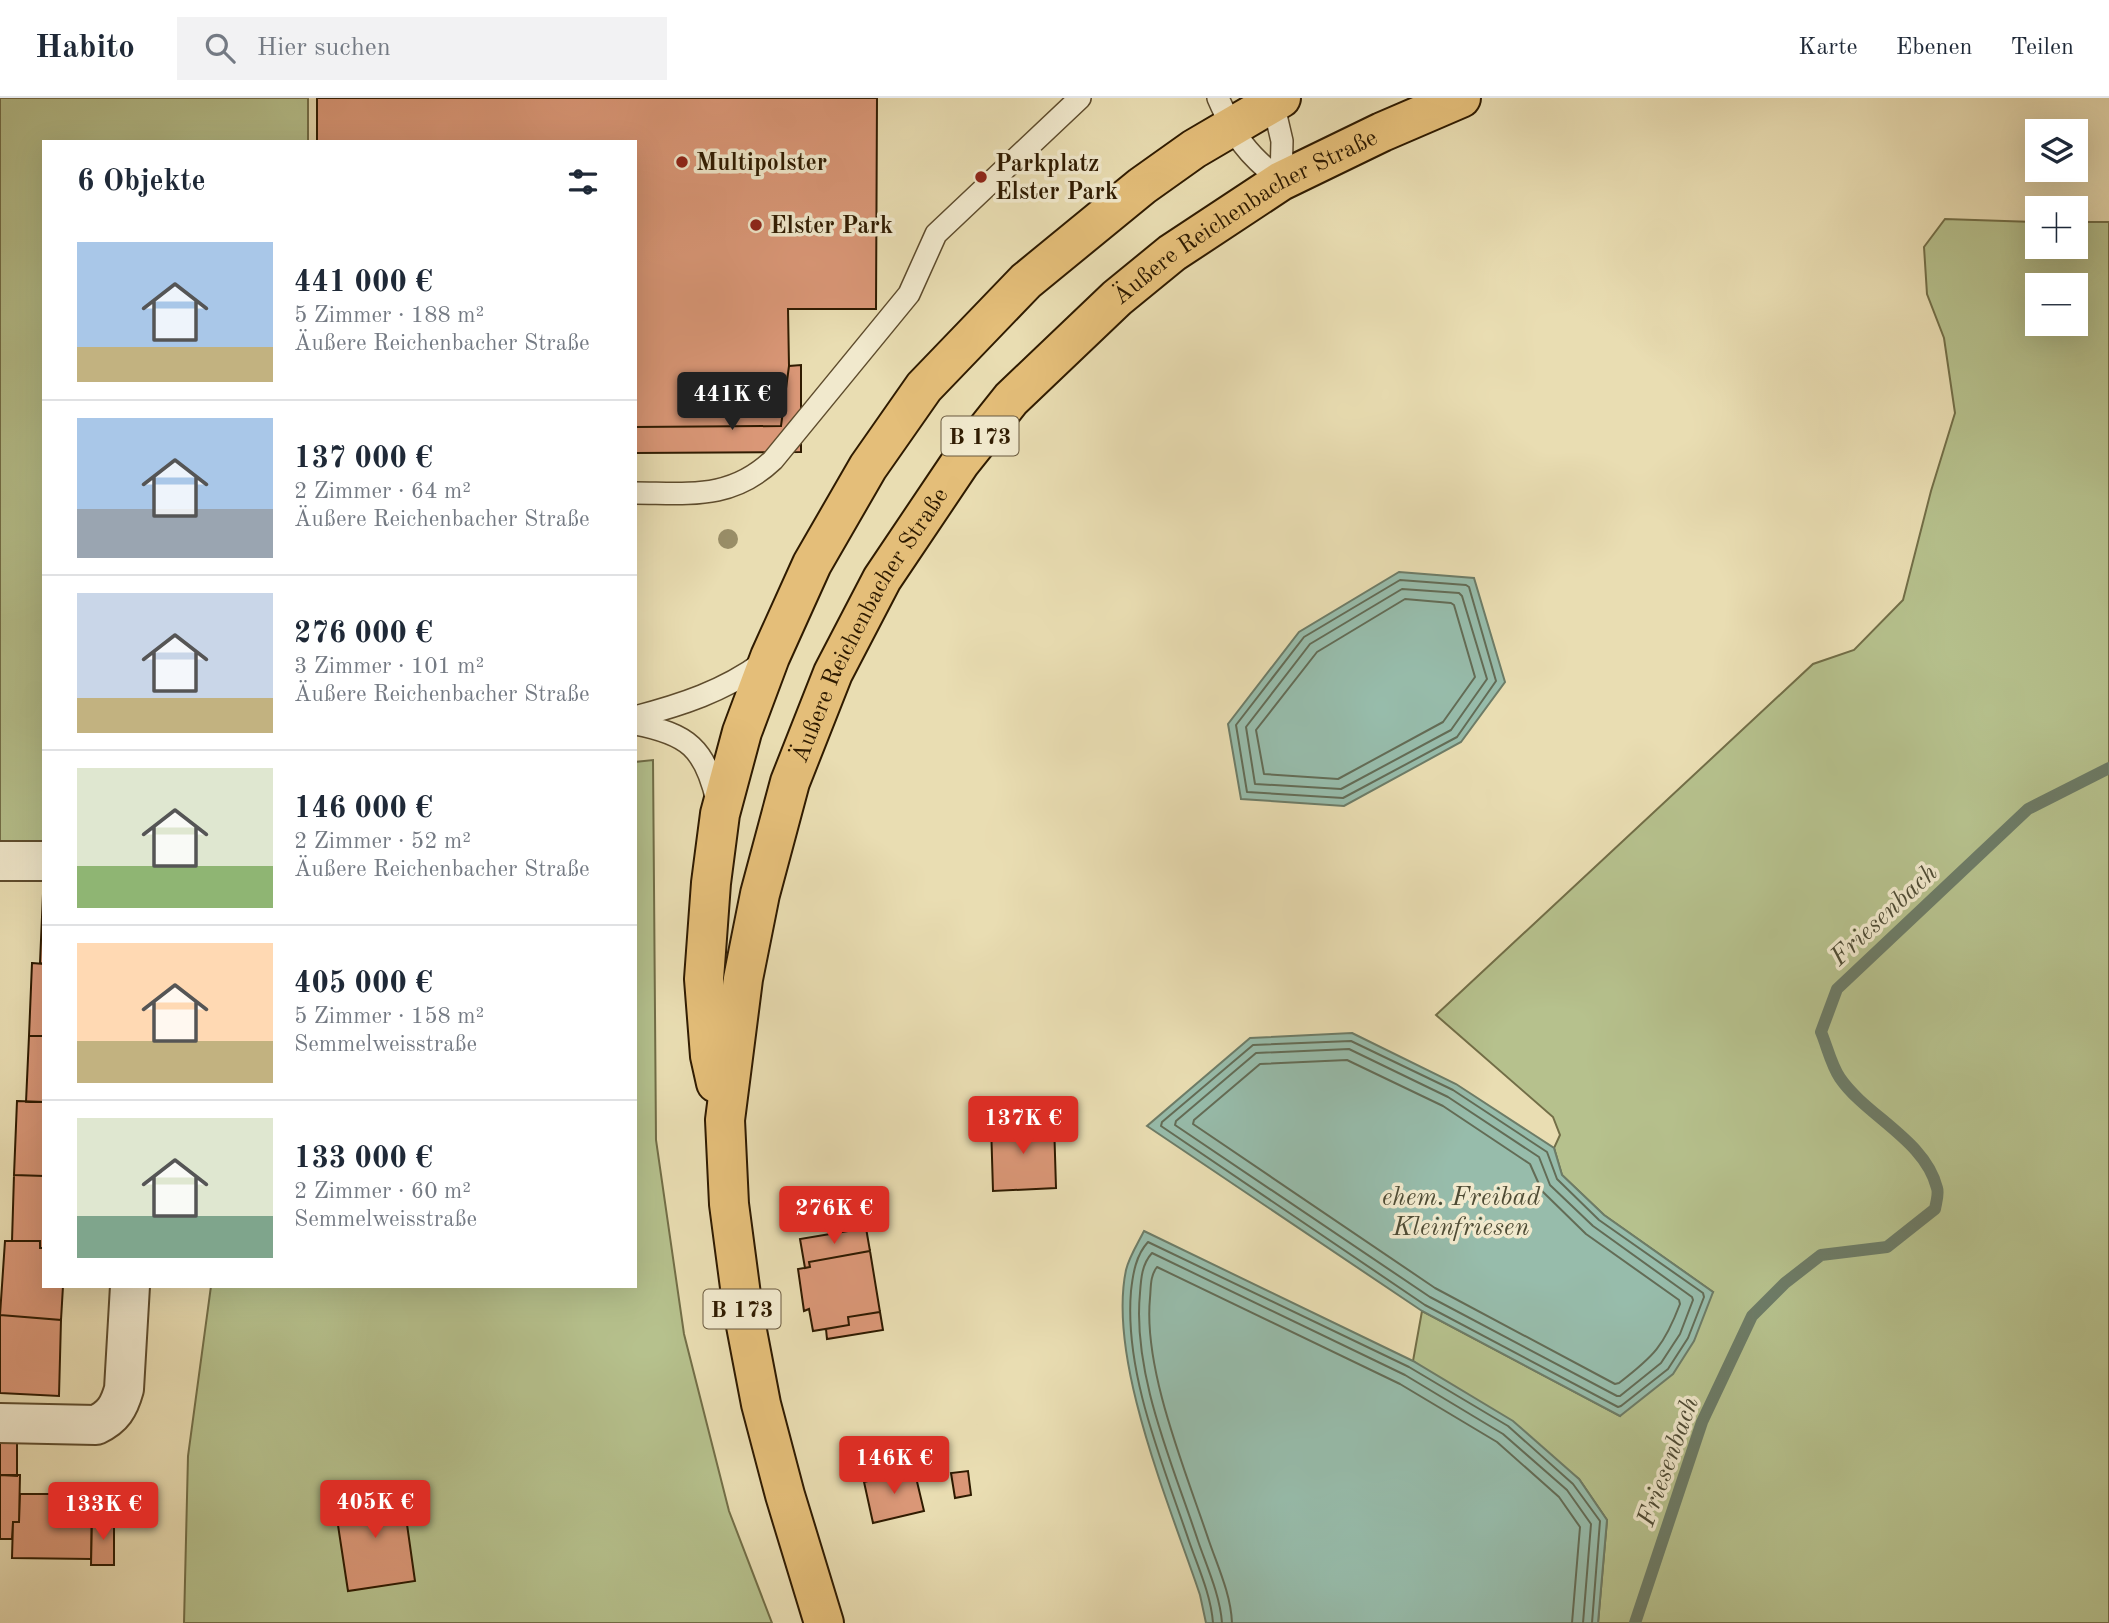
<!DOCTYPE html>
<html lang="de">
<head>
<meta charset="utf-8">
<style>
	body { margin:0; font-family:"Old Standard TT",serif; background:#f2f2f3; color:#1f2937; height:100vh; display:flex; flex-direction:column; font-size:26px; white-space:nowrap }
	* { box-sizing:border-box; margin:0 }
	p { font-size:23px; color:#747a83 }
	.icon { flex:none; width:38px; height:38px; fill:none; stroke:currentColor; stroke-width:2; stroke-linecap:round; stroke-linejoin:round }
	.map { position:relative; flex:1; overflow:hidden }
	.details { position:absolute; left:42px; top:42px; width:595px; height:1148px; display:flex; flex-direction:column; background:#fff; border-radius:0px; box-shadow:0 7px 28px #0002 }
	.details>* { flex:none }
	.controls { position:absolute; left:2025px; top:21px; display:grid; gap:14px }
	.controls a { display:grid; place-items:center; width:63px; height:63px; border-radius:0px; background:#fff; box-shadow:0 7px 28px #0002; font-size:35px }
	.price { position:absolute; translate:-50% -60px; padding:0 16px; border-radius:7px; background:#d93025; color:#fff; font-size:23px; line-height:46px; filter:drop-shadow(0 2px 4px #0008) }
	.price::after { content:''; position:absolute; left:50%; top:42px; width:21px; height:16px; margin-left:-10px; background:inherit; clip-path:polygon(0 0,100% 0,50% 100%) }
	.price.on { background:#222; color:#fff }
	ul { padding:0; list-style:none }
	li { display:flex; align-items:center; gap:21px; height:175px; padding:0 35px }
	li+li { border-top:2px solid #e0e1e3 }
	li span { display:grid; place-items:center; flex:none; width:196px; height:140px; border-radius:0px; color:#555 }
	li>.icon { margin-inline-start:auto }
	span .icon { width:84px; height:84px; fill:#fffc; stroke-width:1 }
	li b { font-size:30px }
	h2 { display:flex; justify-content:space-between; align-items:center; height:84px; padding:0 35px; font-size:30px }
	header { display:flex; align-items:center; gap:42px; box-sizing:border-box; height:98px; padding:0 35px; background:#fff; border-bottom:2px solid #e0e1e3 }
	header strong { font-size:33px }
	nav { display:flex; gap:38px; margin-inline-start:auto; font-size:24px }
	.search { width:490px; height:63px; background:#f2f2f3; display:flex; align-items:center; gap:18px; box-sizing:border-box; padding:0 24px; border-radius:0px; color:#747a83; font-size:26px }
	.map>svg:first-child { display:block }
	.green { fill:#b6c18d; stroke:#726e47; stroke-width:2; fill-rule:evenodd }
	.water { fill:#97bcab; stroke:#6d7c67; stroke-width:2 }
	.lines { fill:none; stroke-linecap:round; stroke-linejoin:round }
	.shore { stroke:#636c56; stroke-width:2 }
	.stream { stroke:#6d7c67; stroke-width:12 }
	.building { fill:#da9777; stroke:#2f1b01; stroke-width:2 }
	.lane-casing { stroke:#5e4c2d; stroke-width:24 }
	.street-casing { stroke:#5e4c2d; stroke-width:42 }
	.primary-casing { stroke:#2f1b01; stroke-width:42 }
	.lane { stroke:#f1e9cd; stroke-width:21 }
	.street { stroke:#f1e9cd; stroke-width:38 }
	.primary { stroke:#e4be79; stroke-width:38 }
	.tree { fill:#998e68 }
	.poi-dot { fill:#8f2418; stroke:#f1e9cd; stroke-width:2.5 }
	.labels { text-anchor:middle; stroke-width:7; stroke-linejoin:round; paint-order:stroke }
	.shield { fill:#f1e9cd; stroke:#69593e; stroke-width:2 }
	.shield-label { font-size:23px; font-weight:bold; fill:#2f1b01 }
	.poi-label { font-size:24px; font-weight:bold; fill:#2f1b01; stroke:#f1e9cd; text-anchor:start }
	.street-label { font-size:24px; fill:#2f1b01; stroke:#f1e9cd }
	.water-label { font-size:26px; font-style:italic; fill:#4e4b34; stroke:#f1e9cd }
</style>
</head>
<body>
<header>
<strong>Habito</strong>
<div class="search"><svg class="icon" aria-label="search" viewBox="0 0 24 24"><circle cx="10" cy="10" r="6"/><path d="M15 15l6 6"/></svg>Hier suchen</div>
<nav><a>Karte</a><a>Ebenen</a><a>Teilen</a></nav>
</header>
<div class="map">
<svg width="2109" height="1525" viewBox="0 0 2109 1525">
	<rect width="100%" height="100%" fill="#e9ddb2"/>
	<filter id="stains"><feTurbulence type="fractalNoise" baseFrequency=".00286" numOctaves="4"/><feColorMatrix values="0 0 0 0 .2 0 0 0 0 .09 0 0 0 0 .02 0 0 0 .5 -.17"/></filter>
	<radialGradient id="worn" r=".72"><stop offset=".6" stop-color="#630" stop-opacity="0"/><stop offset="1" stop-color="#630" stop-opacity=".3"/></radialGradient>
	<path class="green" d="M 0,0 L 308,0 L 308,44 L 44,44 L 44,745 L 0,750 Z
		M 1945,121 L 2037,124 L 2037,149 L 2076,149 L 2076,124 L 2109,124 L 2109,1525 L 1598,1525 L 1607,1422 L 1579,1381 L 1413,1263 L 1422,1213 L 1620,1318 L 1713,1194 L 1604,1117 L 1562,1077 L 1554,1050 L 1560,1037 L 1553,1019 L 1436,917 L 1813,566 L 1854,552 L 1903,502 L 1931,393 L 1955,315 L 1944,240 L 1927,196 L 1924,149 ZM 2037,187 L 2076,187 L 2076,226 L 2037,226 Z
		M 653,662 L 656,1042 L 684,1236 L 729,1413 L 772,1525 L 184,1525 L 188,1358 L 211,1188 L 635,1188 L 635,664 Z"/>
	<path class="water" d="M 1399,474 L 1474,480 L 1505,584 L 1461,644 L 1344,708 L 1241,701 L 1228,626 L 1299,534 Z
		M 1352,935 L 1456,986 L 1554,1050 L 1562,1077 L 1604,1117 L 1713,1194 L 1694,1243 L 1673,1276 L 1620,1318 L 1422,1213 L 1147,1028 L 1250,940 Z
		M 1144,1133 L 1413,1263 L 1513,1323 L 1579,1381 L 1607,1422 L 1598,1525 L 1206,1525 L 1200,1497 C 1171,1410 1107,1262 1126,1172 C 1129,1159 1138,1145 1144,1133 Z"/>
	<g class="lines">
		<path class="shore" d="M 1400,482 L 1466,487 L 1469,489 L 1496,583 L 1457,639 L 1343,700 L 1247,694 L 1236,627 L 1304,539 Z
			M 1402,491 L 1459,495 L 1462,498 L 1487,581 L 1451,632 L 1341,691 L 1255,686 L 1246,629 L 1310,546 Z
			M 1405,501 L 1451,505 L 1454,507 L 1475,579 L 1443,624 L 1338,681 L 1264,676 L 1256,632 L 1317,554 Z
			M 1351,943 L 1453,992 L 1547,1054 L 1557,1081 L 1599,1122 L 1703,1195 L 1704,1199 L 1688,1240 L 1668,1271 L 1621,1308 L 1618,1309 L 1425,1207 L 1161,1028 L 1162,1024 L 1253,947 Z
			M 1349,951 L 1448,999 L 1539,1059 L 1550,1087 L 1593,1128 L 1692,1199 L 1693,1202 L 1680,1236 L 1661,1265 L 1620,1298 L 1617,1298 L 1430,1199 L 1175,1027 L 1176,1023 L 1256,955 Z
			M 1347,962 L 1443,1008 L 1530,1066 L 1542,1093 L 1586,1136 L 1679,1202 L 1680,1206 C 1664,1248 1654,1258 1619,1285 L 1615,1286 L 1435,1190 L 1193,1026 L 1194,1022 L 1260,966 Z
			M 1213,1525 C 1211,1497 1198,1469 1189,1443 C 1163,1366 1124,1275 1131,1193 C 1133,1175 1136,1157 1148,1144 L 1409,1269 L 1508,1328 L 1573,1386 L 1600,1423 L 1592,1525
			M 1222,1525 C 1220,1497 1207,1469 1198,1443 C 1173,1367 1132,1276 1140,1195 C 1141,1180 1142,1166 1152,1155 L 1405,1277 L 1503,1336 L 1567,1392 L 1591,1426 L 1583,1525
			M 1232,1525 C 1231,1497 1218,1469 1209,1443 C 1186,1374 1143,1272 1150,1200 C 1151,1189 1150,1178 1157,1169 L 1400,1286 L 1497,1344 L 1559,1399 L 1580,1429 L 1572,1525"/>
		<path class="stream" d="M 1635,1525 L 1702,1324 L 1752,1218 L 1785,1185 L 1821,1157 L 1887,1149 L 1935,1111 C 1936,1105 1939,1096 1937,1090 C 1925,1042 1866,1018 1840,980 C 1831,967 1827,948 1821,934 L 1837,891 L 2028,711 L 2109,670"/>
	</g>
	<path class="building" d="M 317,0 L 877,0 L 876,211 L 788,211 L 789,268 L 781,328 L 635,329 L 635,44 L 317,44 Z
		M 801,267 L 801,354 L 635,355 L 635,329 L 781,328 L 789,268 Z
		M 43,796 L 44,796 L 44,866 L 40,865 Z
		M 32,865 L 44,866 L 44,938 L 29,938 Z
		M 29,938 L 44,938 L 44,1004 L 26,1004 Z
		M 17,1003 L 44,1004 L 44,1078 L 14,1077 Z
		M 1054,1024 L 1056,1090 L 993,1093 L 991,1026 Z
		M 14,1077 L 44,1078 L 44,1150 L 40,1150 L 40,1143 L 12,1143 Z
		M 866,1130 L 870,1153 L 809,1164 L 810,1169 L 805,1170 L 800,1141 Z
		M 5,1143 L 40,1143 L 40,1150 L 44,1150 L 44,1188 L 63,1188 L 61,1222 L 0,1217 Z
		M 870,1153 L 880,1214 L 848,1219 L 849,1227 L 813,1233 L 809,1211 L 804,1213 L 798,1171 L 810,1169 L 809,1164 Z
		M 880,1214 L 883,1232 L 827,1241 L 826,1231 L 849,1227 L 848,1219 Z
		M 0,1217 L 61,1222 L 59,1298 L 0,1295 Z
		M 0,1341 L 17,1341 L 17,1378 L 0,1377 Z
		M 0,1369 L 0,1377 L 20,1377 L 19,1424 L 13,1424 L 12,1441 L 0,1441 Z
		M 914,1371 L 924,1413 L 873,1425 L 864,1384 Z
		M 968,1373 L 971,1397 L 955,1400 L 951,1375 Z
		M 53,1388 L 70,1388 L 70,1397 L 92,1397 L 91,1461 L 12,1460 L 13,1424 L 19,1424 L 20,1396 L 53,1396 Z
		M 402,1391 L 415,1483 L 348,1493 L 334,1401 Z
		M 92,1420 L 114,1420 L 114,1467 L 91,1467 Z"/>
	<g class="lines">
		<defs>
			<path id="lane" d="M 1218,0 C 1236,41 1247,56 1281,83
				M 1272,0 L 1282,43 L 1281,83
				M 635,395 C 689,395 731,402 773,362 L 909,196 L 936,136 L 1080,0
				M 635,619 C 681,607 724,593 762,565
				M 635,626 C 688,636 705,650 717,703"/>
			<path id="street" d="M 0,763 L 44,763
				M 0,1325 L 96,1327 C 113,1319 119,1309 124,1291 L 130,1188"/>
			<g id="primary">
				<path d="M 716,985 L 710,958 L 704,881 L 711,785 L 720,716 L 742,634 L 770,559 L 812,466 L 868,369 L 924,289 L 1026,183 L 1142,88 L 1194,51 L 1281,0"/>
				<path id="s1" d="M 824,1525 L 785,1397 L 761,1306 L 743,1212 L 729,1106 L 725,1022 L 743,881 L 760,796 L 790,684 L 833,575 L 882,481 L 960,365 L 1011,301 L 1117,200 L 1172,155 L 1281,83 L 1382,34 L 1461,0"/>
			</g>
		</defs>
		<use href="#lane" class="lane-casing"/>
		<use href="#street" class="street-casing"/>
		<use href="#primary" class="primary-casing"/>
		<use href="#lane" class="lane"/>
		<use href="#street" class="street"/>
		<use href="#primary" class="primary"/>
	</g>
	<circle class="tree" cx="728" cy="441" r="10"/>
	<g class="poi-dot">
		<circle cx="682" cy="64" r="7"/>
		<circle cx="981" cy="79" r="7"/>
		<circle cx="756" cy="127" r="7"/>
	</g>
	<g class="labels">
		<g class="shield">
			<rect x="941.5" y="318.5" width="77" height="39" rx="5"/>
			<rect x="703.5" y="1191.5" width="77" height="39" rx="5"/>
		</g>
		<g class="shield-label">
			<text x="980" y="346">B 173</text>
			<text x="742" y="1219">B 173</text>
		</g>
		<g class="poi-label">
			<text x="696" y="72">Multipolster</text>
			<text x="995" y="73">Parkplatz<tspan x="995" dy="28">Elster Park</tspan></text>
			<text x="770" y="135">Elster Park</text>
		</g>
		<g class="street-label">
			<text dy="8" stroke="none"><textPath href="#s1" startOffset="1603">Äußere Reichenbacher Straße</textPath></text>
			<text dy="8" stroke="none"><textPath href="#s1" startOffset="1036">Äußere Reichenbacher Straße</textPath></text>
		</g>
		<g class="water-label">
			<text transform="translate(1883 816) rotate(-43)" y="9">Friesenbach</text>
			<text x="1461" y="1107">ehem. Freibad<tspan x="1461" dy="30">Kleinfriesen</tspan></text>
			<text transform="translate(1667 1363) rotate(-70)" y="9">Friesenbach</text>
		</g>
	</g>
	<rect width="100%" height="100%" filter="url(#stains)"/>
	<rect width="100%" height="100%" fill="url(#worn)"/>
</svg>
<div class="controls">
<a><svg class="icon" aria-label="layers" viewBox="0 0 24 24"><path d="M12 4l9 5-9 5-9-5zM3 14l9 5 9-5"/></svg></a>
<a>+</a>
<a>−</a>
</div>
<b class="price on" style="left:732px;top:334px">441K €</b>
<b class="price" style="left:1023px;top:1058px">137K €</b>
<b class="price" style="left:834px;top:1148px">276K €</b>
<b class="price" style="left:894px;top:1398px">146K €</b>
<b class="price" style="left:375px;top:1442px">405K €</b>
<b class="price" style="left:103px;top:1444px">133K €</b>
<section class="details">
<h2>6 Objekte<svg class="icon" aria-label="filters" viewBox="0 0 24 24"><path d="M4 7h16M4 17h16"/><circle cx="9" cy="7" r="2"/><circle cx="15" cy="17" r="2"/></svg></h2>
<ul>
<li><span style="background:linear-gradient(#a9c7e8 75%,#c2b280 0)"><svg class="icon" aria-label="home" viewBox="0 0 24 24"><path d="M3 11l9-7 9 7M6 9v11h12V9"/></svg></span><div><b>441 000 €</b><p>5 Zimmer · 188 m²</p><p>Äußere Reichenbacher Straße</p></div></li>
<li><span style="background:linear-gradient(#a9c7e8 65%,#9aa5b1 0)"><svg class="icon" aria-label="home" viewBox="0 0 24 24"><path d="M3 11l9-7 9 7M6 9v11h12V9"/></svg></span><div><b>137 000 €</b><p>2 Zimmer · 64 m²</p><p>Äußere Reichenbacher Straße</p></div></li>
<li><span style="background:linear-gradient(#c9d6e8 75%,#c2b280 0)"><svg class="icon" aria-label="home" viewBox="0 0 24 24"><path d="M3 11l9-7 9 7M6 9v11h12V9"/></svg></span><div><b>276 000 €</b><p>3 Zimmer · 101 m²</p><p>Äußere Reichenbacher Straße</p></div></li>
<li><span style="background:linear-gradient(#dfe7d0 70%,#8fb573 0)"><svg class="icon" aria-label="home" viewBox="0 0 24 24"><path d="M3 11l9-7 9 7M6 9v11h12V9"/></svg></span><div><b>146 000 €</b><p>2 Zimmer · 52 m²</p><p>Äußere Reichenbacher Straße</p></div></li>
<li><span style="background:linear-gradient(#ffd9b3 70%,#c2b280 0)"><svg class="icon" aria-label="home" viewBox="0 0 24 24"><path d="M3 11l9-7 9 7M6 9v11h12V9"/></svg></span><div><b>405 000 €</b><p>5 Zimmer · 158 m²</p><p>Semmelweisstraße</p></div></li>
<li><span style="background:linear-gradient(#dfe7d0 70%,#7fa58c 0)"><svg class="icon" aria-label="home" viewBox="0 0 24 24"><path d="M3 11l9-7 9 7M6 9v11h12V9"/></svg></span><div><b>133 000 €</b><p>2 Zimmer · 60 m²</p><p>Semmelweisstraße</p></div></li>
</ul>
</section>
</div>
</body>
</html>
